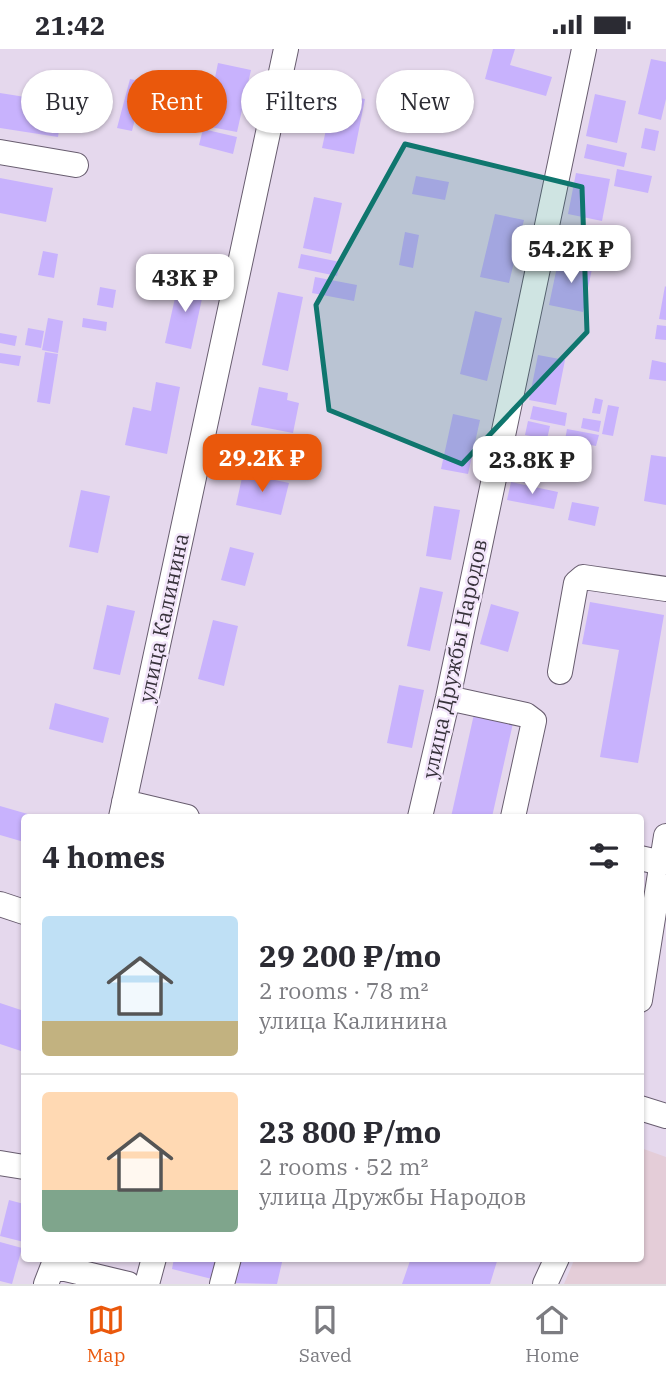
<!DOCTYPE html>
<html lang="en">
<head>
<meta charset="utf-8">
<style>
	body { margin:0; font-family:"IBM Plex Serif",serif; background:#f7f7f7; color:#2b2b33; height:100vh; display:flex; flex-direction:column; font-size:26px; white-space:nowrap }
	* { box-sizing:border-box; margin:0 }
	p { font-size:23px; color:#7c7c81 }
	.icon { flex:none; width:38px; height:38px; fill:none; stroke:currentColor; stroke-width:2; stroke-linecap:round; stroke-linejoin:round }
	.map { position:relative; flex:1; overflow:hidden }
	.drawer { position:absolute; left:21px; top:765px; width:623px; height:448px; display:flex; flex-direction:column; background:#fff; border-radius:7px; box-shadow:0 2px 5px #0004 }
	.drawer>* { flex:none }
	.banner { position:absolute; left:21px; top:21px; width:625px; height:63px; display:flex; gap:14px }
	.price { position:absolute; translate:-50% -60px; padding:0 16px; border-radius:14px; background:#fff; color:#222; font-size:23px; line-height:46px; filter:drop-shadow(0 2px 4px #0008) }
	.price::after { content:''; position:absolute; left:50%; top:42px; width:21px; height:16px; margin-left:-10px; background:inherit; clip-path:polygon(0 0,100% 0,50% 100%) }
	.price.current { background:#ea580c; color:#fff }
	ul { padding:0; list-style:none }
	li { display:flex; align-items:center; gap:21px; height:175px; padding:0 21px }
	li+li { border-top:2px solid #e1e1e2 }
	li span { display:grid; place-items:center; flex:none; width:196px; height:140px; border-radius:7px; color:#555 }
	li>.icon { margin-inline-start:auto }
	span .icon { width:84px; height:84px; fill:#fffc; stroke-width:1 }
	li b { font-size:30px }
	h2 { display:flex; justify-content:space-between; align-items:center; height:84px; padding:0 21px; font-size:30px }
	.pill { padding:0 24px; border-radius:32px; background:#fff; box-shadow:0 2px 5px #0004; font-size:24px; line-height:63px }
	.pill.current { background:#ea580c; color:#fff }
	.status { display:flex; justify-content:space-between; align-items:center; height:49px; padding:0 35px; background:#fff; direction:ltr }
	.status svg { height:19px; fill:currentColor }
	.tab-bar { display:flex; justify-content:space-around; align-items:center; height:98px; border-top:2px solid #e1e1e2; background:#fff; font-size:19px; color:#7c7c81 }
	.tab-bar a { display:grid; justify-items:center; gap:4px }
	.tab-bar .current { color:#ea580c }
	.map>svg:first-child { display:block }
	.industrial { fill:#e4cdd8 }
	.building { fill:#c8b2fd }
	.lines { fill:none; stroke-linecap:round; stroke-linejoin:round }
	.minor-casing { stroke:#685d6f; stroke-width:26 }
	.minor { stroke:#fff; stroke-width:24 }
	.marked { fill:#0f766e; fill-opacity:0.2; stroke:#0f766e; stroke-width:5; stroke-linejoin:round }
	.labels { text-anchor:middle; stroke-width:5; stroke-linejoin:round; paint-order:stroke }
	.street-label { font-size:21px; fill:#37323b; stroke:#f3e6fb }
</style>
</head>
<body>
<div class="status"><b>21:42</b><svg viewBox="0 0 49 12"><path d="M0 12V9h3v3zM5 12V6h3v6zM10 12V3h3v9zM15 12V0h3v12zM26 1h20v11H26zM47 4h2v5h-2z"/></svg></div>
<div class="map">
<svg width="666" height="1235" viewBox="0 0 666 1235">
	<rect width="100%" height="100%" fill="#e5d8ed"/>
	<path class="industrial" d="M 641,1099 L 666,1108 L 666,1235 L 564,1235 L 575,1209 L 640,1209 Z"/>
	<path class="building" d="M 493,0 L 515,0 L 510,16 L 552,28 L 546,47 L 485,30 Z
		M 651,10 L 666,13 L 666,50 L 661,71 L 638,65 Z
		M 218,14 L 251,21 L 237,83 L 205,77 Z
		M 130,30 L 144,33 L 132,82 L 117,79 Z
		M 0,44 L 63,54 L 58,88 L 0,79 Z
		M 334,44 L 365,50 L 354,105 L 322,99 Z
		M 595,45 L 626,52 L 617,94 L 586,87 Z
		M 645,79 L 659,82 L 655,102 L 641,99 Z
		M 203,80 L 237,88 L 233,105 L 199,96 Z
		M 587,95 L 627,104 L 624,118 L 584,109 Z
		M 617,120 L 652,127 L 648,144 L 614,137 Z
		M 576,124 L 610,130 L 602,172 L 568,165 Z
		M 416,127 L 449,133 L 445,151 L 412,145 Z
		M 0,129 L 53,139 L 46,173 L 0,164 Z
		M 314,148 L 342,154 L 331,205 L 303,199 Z
		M 495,165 L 524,171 L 509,234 L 480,228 Z
		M 405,183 L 419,186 L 413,219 L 399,216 Z
		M 43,202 L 58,205 L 54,229 L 38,226 Z
		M 301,205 L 340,213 L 337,227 L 298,219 Z
		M 559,208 L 593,215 L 583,263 L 549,256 Z
		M 315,228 L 357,236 L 354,252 L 312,244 Z
		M 179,231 L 205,236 L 191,300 L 165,294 Z
		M 665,237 L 666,238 L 666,271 L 659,270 Z
		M 100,238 L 116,241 L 113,259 L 97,256 Z
		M 278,243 L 303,248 L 288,322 L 262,316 Z
		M 475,262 L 502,269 L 487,332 L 460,325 Z
		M 48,269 L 63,272 L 58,304 L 42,301 Z
		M 83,269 L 107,273 L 106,282 L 82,278 Z
		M 657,276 L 666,277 L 666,291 L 655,290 Z
		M 28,279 L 44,282 L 41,299 L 25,296 Z
		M 0,284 L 17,287 L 15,297 L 0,294 Z
		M 45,303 L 58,305 L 50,355 L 37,353 Z
		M 0,304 L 21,307 L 19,317 L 0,314 Z
		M 538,306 L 565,311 L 556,356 L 529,351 Z
		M 652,311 L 666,314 L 666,332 L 649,330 Z
		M 156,333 L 180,338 L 167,405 L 125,396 L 133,358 L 151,362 Z
		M 259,338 L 288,344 L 287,351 L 299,354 L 293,384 L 251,376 Z
		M 595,349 L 603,351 L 600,365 L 592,364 Z
		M 608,356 L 619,358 L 613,387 L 602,385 Z
		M 533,357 L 567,364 L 565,377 L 530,370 Z
		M 453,365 L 480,371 L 468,425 L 441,420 Z
		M 583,369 L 601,372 L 599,383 L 581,379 Z
		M 528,372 L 550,377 L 547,390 L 525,386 Z
		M 567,380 L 599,386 L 596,397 L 565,391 Z
		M 520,391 L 544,397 L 534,436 L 510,430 Z
		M 651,406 L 666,408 L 666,456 L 644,452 Z
		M 243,424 L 289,434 L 281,466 L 236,456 Z
		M 511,433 L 558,443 L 554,460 L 507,451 Z
		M 81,441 L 110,447 L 98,504 L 69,498 Z
		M 572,453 L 599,458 L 595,477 L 568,471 Z
		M 434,457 L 460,461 L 451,511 L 426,507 Z
		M 230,498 L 254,504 L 245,537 L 221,531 Z
		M 420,538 L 443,543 L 430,602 L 407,597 Z
		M 590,553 L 664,566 L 638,714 L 600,708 L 619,601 L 582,595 Z
		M 491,555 L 519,563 L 508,603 L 480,595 Z
		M 107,556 L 135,562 L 120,626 L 93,620 Z
		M 213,571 L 238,577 L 224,637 L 198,630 Z
		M 399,636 L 424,641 L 412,699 L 387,694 Z
		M 55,654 L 109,669 L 103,694 L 49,680 Z
		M 474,665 L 513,674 L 492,768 L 451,768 Z
		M 0,757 L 38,768 L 24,768 L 24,793 L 0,786 Z
		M 0,954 L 24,962 L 24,1003 L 0,995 Z
		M 9,1151 L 24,1155 L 24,1193 L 0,1187 Z
		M 0,1193 L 22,1199 L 12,1235 L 0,1232 Z
		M 174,1209 L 217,1209 L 212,1230 L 172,1220 Z
		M 241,1209 L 283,1209 L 277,1235 L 234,1234 Z
		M 411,1209 L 498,1209 L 490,1235 L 402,1235 Z"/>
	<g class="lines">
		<defs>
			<path id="minor" d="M 0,103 L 76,116
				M 560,623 L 576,534 L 583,528 L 666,540
				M 448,649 L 526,666 L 534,672 L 513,768
				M 124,753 L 187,768
				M 121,768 L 286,0
				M 420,768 L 448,649 L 584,0
				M 640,809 L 662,814
				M 0,855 L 24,863
				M 640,951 L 666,787
				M 640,1059 L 666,1067
				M 0,1114 L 24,1118
				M 46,1235 L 53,1217 L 128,1235
				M 147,1235 L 154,1209
				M 222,1235 L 229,1209
				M 545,1235 L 557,1209"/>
		</defs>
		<use href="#minor" class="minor-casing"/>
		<use href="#minor" class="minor"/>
	</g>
	<path class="marked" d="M 405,95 L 582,138 L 587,283 L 462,415 L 329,361 L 316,256 Z"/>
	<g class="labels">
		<g class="street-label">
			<text transform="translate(164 569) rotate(-78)" y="7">улица Калинина</text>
			<text transform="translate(455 610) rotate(-78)" y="7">улица Дружбы Народов</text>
		</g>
	</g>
</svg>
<b class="price" style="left:571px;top:236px">54.2K ₽</b>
<b class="price" style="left:185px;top:265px">43K ₽</b>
<b class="price current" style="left:262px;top:445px">29.2K ₽</b>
<b class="price" style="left:532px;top:447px">23.8K ₽</b>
<div class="banner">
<a class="pill">Buy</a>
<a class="pill current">Rent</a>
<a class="pill">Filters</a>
<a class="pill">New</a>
</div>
<section class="drawer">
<h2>4 homes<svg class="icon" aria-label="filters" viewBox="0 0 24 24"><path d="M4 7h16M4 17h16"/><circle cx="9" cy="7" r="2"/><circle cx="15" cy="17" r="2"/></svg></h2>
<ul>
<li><span style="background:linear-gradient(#bfe0f5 75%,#c2b280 0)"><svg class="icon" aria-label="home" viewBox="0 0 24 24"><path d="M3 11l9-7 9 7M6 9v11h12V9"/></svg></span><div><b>29 200 ₽/mo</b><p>2 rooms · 78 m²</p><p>улица Калинина</p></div></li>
<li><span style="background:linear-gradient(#ffd9b3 70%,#7fa58c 0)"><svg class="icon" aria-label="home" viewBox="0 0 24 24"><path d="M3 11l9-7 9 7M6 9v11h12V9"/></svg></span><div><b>23 800 ₽/mo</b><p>2 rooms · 52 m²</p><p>улица Дружбы Народов</p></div></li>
</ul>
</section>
</div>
<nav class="tab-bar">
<a class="current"><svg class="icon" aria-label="map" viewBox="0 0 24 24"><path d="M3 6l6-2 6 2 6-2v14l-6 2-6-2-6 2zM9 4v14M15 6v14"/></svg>Map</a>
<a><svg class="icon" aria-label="saved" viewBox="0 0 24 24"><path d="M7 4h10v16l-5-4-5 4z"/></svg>Saved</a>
<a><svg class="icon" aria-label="home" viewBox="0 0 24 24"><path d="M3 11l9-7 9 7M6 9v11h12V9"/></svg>Home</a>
</nav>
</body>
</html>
